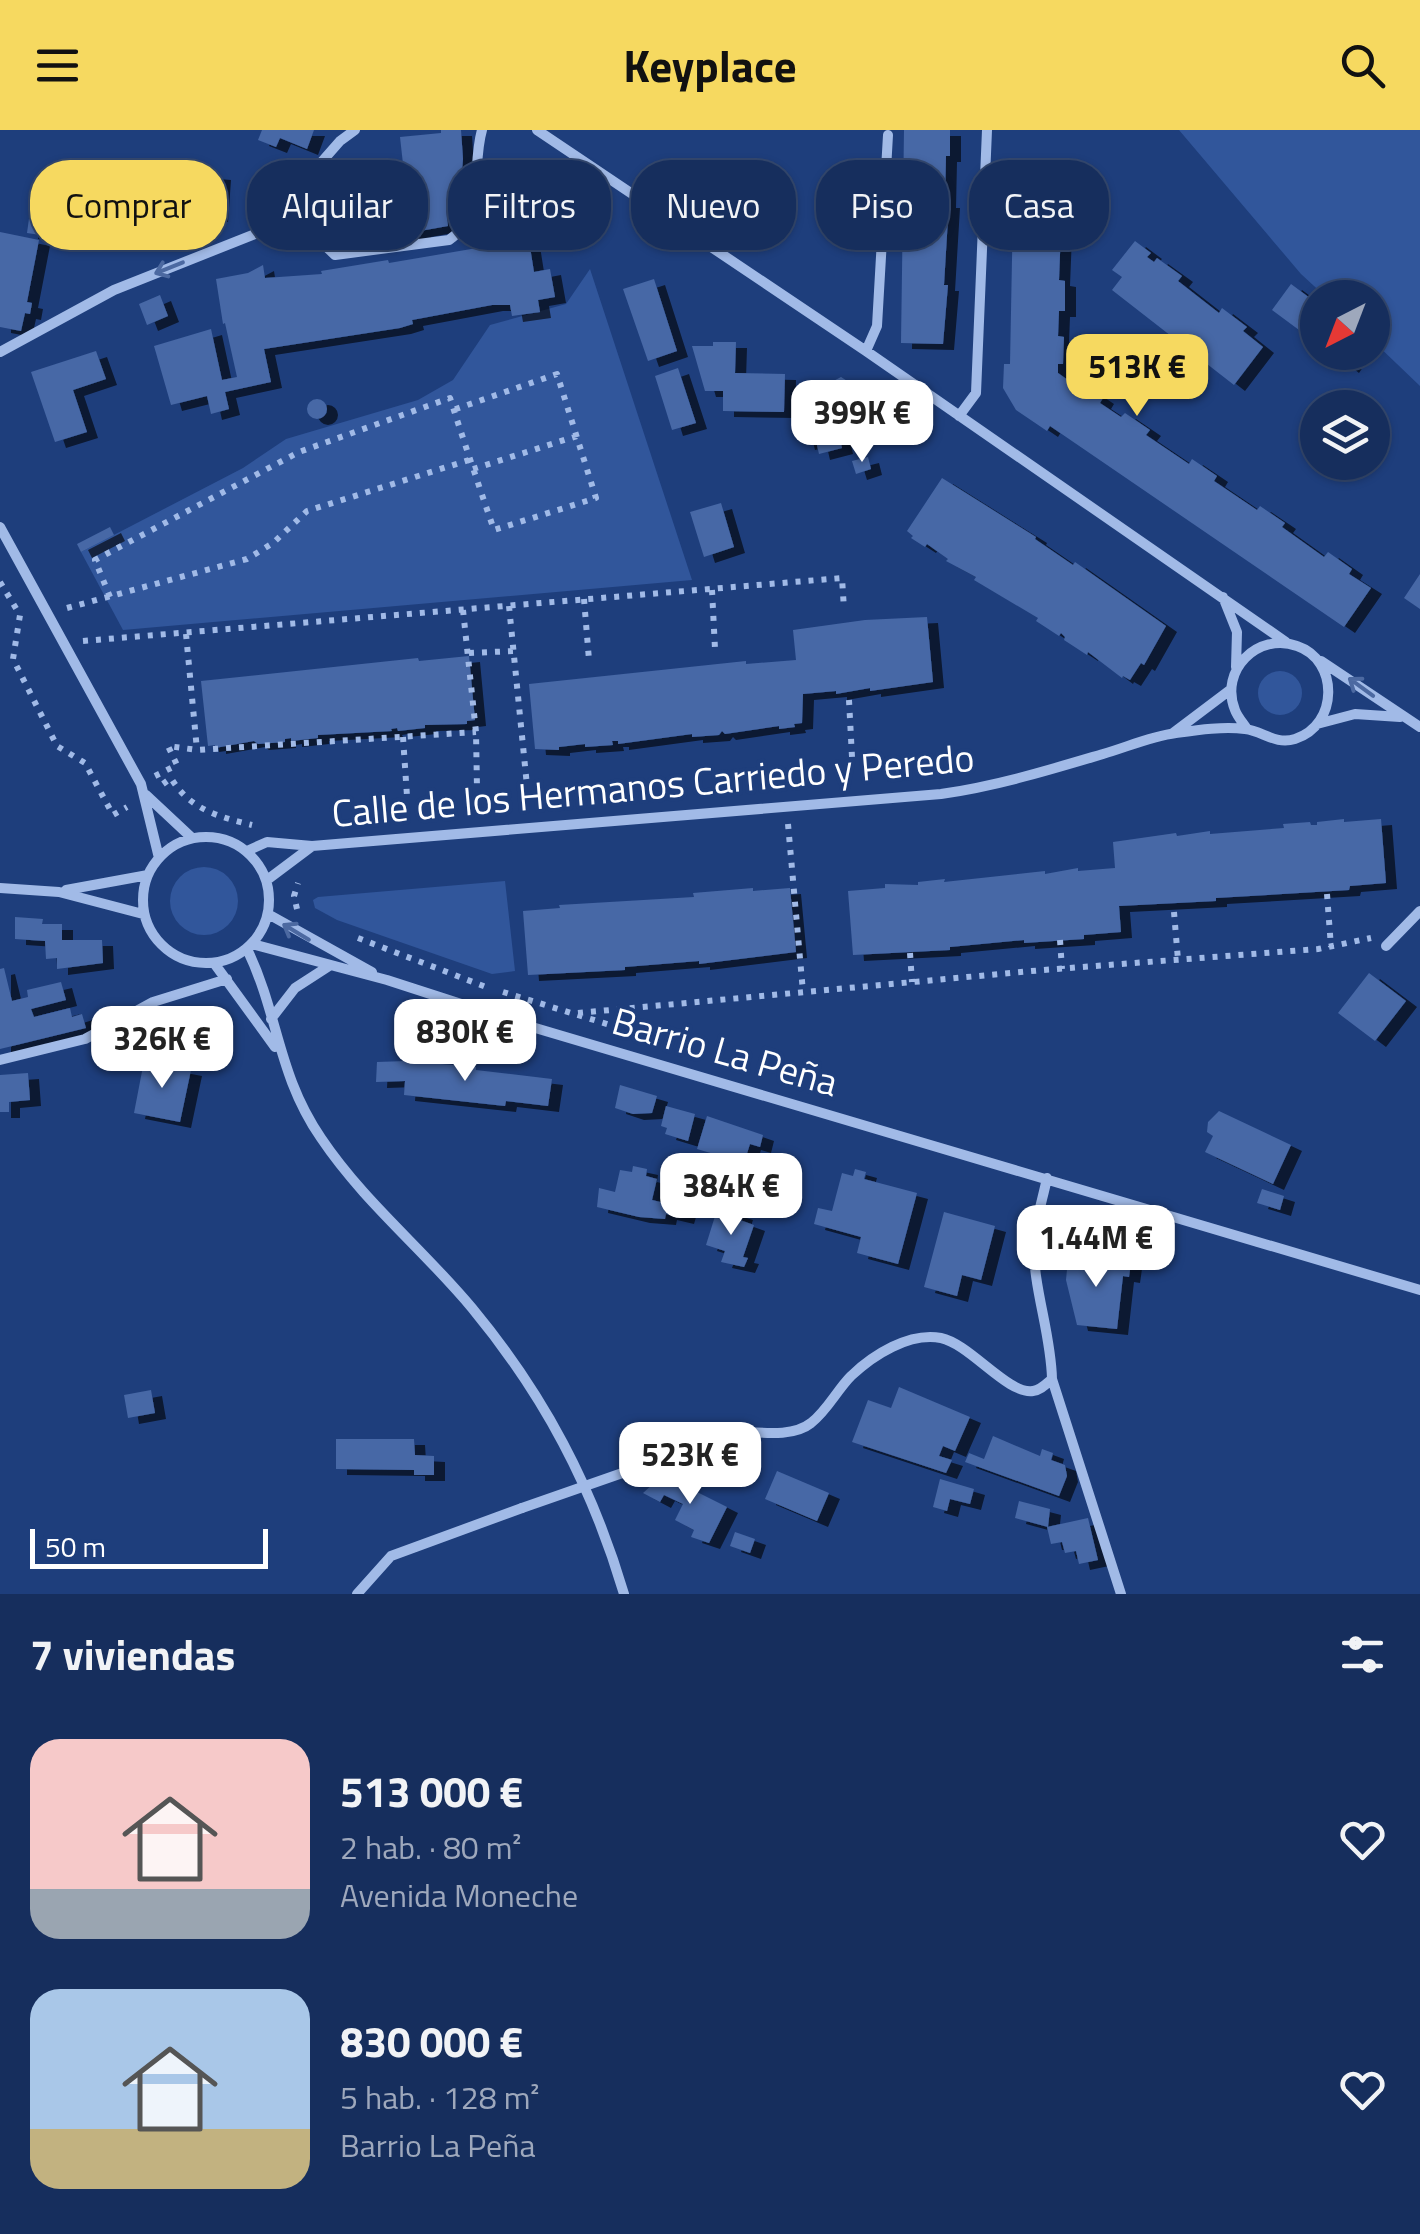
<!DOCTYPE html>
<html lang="es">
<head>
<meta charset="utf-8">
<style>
	body { margin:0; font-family:"Titillium Web",sans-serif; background:#1f3663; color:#f1f3f6; height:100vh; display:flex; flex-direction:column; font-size:38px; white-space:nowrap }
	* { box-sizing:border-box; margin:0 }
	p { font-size:32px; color:#9ea8bc }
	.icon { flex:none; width:55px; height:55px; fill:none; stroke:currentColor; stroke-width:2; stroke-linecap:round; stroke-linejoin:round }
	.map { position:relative; height:1464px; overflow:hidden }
	.panel { display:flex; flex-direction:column; background:#162e5d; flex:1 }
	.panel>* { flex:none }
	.banner { position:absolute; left:30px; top:30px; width:1360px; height:90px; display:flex; gap:20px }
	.needle { width:65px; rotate:222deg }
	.buttons { position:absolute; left:1300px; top:150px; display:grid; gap:20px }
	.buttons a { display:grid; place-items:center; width:90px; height:90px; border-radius:50%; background:#162e5d; box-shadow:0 2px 8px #0004,0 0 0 2px #354a72; font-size:50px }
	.scale { position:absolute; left:30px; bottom:25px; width:238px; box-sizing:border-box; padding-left:10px; border:5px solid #fff; border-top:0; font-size:28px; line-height:35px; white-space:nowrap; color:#fff; -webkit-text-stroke:8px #1e3e7c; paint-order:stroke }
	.price { position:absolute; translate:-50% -85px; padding:0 22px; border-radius:20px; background:#fff; color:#222; font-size:32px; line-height:65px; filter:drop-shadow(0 2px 5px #0008) }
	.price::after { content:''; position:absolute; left:50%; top:60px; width:30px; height:22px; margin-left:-15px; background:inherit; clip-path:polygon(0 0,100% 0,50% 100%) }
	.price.on { background:#f6d960; color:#111 }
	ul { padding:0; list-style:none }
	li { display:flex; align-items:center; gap:30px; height:250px; padding:0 30px }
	li span { display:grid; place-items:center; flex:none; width:280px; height:200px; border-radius:30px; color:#555 }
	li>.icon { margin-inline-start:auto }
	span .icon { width:120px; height:120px; fill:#fffc; stroke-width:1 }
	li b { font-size:42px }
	h2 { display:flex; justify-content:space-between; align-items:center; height:120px; padding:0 30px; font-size:42px }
	.pill { padding:0 35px; border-radius:40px; background:#162e5d; box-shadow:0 2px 8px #0004,0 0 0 2px #354a72; font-size:35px; line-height:90px }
	.pill.on { background:#f6d960; color:#111 }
	header { display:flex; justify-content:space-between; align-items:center; height:130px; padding:0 30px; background:#f6d960; color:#111; font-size:45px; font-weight:700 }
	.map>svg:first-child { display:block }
	.green { fill:#31569b }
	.building { fill:#4768a6; filter:url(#shadow) }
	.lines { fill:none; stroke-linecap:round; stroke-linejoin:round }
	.path { stroke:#a1bae7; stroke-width:6; stroke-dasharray:5 8; stroke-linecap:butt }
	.street { stroke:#a1bae7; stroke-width:10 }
	.street-bridge { stroke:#a1bae7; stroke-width:10 }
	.oneway { stroke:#4c69a1 }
	.labels { text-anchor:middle; stroke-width:8; stroke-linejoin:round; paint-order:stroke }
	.street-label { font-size:38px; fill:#fff; stroke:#1e3e7c }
</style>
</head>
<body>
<header><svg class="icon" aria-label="menu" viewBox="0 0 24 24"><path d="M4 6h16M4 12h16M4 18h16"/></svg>Keyplace<svg class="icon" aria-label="search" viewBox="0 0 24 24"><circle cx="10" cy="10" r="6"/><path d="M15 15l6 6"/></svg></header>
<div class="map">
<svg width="1420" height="1464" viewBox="0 0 1420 1464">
	<defs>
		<filter id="shadow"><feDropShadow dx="11" dy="6" stdDeviation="0" flood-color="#0009"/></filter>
	</defs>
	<rect width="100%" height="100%" fill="#1e3e7c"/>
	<path class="green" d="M 1179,0 L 1420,0 L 1420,256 L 1373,211 L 1372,168 L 1326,167 L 1301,144 Z
		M 590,139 L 692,450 L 123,500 L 81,422 L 243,338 L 286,309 L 418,270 L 453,250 L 490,195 L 566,174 Z
		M1258 563a22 22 0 1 1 44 0a22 22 0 1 1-44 0Z
		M170 771a34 34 0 1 1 68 0a34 34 0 1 1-68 0Z
		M 505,751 L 515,841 L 492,844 L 337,790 L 315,778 L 313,770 L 318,767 Z"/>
	<path class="building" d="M 262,0 L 314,0 L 307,19 L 280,8 L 276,17 L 258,10 Z
		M 441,0 L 461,0 L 463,29 L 459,80 L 446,79 L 448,96 L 420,101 L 421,106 L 362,115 L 334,110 L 320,59 L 326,51 L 364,46 L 366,57 L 375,55 L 378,73 L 388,72 L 387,62 L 406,61 L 400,7 L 441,3 Z
		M 904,0 L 950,0 L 950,26 L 946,26 L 945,72 L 949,72 L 944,155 L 948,155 L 943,214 L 901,213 Z
		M 1014,37 L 1032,37 L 1032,46 L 1045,47 L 1045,56 L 1061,57 L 1061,68 L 1067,69 L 1066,99 L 1061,99 L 1059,150 L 1065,151 L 1065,181 L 1059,181 L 1058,206 L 1064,207 L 1063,234 L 1058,234 L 1058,243 L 1075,255 L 1078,251 L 1103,268 L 1100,273 L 1121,287 L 1125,283 L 1150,300 L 1146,305 L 1189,334 L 1192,329 L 1217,346 L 1214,351 L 1257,380 L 1260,376 L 1285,393 L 1282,397 L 1324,427 L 1328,422 L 1352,439 L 1349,444 L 1371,458 L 1344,497 L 1050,296 L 1047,301 L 1016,280 L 1003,258 L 1004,234 L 1010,234 L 1013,77 L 1008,77 L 1009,63 L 1014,63 Z
		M 171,40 L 220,44 L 217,86 L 194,85 L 193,101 L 167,107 Z
		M 46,56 L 99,63 L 95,100 L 63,97 L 61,108 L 27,103 L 32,67 L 44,68 Z
		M 572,73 L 590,80 L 580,104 L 562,97 Z
		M 527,98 L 534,142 L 550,139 L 555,167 L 538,170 L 540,182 L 512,186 L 510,175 L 492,175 L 412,190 L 413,194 L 400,198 L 264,219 L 271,252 L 225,262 L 229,279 L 211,284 L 207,266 L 171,275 L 154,216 L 211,199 L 222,250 L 237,247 L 225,193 L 223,194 L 216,149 L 248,143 L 263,135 L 265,148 L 322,144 L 321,141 L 388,130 L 389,133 L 483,117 L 481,106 Z
		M 0,102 L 39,110 L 27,172 L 32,173 L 30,184 L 25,183 L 21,201 L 0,197 Z
		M 1135,111 L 1151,123 L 1147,127 L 1154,132 L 1157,128 L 1182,146 L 1178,151 L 1219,183 L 1222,178 L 1247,197 L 1243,201 L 1263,217 L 1234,255 L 1112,160 L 1122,147 L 1112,140 Z
		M 654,149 L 677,221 L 648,231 L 623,159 Z
		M 1291,154 L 1318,174 L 1318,214 L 1272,180 Z
		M 160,165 L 168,186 L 147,195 L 139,174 Z
		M 713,212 L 736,212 L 735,243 L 785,244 L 784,282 L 723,281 L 723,261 L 705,261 L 692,216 L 713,216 Z
		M 96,221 L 106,249 L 73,260 L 87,302 L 55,312 L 31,242 Z
		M 1329,222 L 1358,222 L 1348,237 Z
		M 678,238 L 696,293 L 672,300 L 655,246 Z
		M 841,247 L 855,256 L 856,262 L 830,269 L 834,287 L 839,286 L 841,295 L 837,296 L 842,318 L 819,324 L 816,311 L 804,314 L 792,264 L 826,255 Z
		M307 279a10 10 0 1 1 20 0a10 10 0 1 1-20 0Z
		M 868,327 L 871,339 L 856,344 L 852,331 Z
		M 942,348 L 1036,407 L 1035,409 L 1073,435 L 1075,432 L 1166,496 L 1144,535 L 1141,533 L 1130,550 L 1123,546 L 1122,548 L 1088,522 L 1087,525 L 1064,510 L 1065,507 L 1061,503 L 1059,506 L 1036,491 L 1038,488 L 974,450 L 976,447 L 946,431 L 948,429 L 927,414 L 925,417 L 911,408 L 913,406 L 907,401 Z
		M 721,373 L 734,417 L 704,427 L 690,382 Z
		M 110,397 L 114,405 L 81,422 L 77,414 Z
		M 1420,444 L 1420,479 L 1404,468 Z
		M 927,487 L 933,552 L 870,561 L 870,558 L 836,564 L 836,561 L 803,564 L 802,593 L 794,594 L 795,597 L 779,599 L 779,596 L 725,604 L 722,601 L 719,605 L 692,607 L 692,604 L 618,614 L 618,611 L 612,611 L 613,615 L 585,617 L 585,614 L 559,617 L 559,620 L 535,619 L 529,554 L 746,531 L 746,534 L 796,530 L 793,500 L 865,490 Z
		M 469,526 L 475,590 L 467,591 L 467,594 L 425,595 L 425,598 L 398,601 L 397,598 L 391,599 L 392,601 L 318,605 L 318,608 L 291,611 L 291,608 L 285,609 L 285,612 L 258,614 L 254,611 L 215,618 L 215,615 L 208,616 L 201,551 L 418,528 L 419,531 Z
		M 1344,689 L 1344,692 L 1381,689 L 1386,753 L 1350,756 L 1349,760 L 1216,768 L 1216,771 L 1119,776 L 1121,802 L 1084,805 L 1084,809 L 1024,813 L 1024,810 L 950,817 L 950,820 L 853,825 L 848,761 L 885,758 L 885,754 L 918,755 L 918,752 L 945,749 L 944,752 L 1045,741 L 1045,744 L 1078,738 L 1078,741 L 1115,738 L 1113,712 L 1176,703 L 1177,706 L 1210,701 L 1210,704 L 1284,698 L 1283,694 L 1310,692 L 1311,695 L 1317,695 L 1317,692 Z
		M 753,758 L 753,761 L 790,758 L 796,822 L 699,834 L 699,831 L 625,837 L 625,840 L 528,845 L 523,781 L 560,778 L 559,775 L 694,767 L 693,763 Z
		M 15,787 L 43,789 L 42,794 L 62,794 L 62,810 L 102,810 L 103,833 L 57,839 L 57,828 L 46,829 L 45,811 L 15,809 Z
		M 4,838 L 12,871 L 28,867 L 27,860 L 61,852 L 66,870 L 31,879 L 34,887 L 70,878 L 72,887 L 82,884 L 86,898 L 0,919 L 0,839 Z
		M 1369,843 L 1406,871 L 1375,911 L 1338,883 Z
		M 144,931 L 191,940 L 180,992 L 134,983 Z
		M 406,931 L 476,937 L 476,940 L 552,949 L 548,976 L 506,971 L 505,976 L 404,965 L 405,951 L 376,952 L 377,932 Z
		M 28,943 L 30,970 L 9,972 L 9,982 L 0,982 L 0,945 Z
		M 620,955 L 657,966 L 652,983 L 633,984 L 615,978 Z
		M 666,976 L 695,984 L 688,1011 L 665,1004 L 667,998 L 661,996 Z
		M 1219,981 L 1291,1015 L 1273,1054 L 1205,1022 L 1213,1006 L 1207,1002 L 1208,992 Z
		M 707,986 L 763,1005 L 760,1017 L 750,1014 L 744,1033 L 697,1019 Z
		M 633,1036 L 647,1039 L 646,1046 L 657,1049 L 652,1070 L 686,1078 L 683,1088 L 666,1084 L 665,1089 L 639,1087 L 597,1077 L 599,1058 L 615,1062 L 620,1040 L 632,1042 Z
		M 855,1039 L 866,1042 L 864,1049 L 917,1063 L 898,1134 L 857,1123 L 861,1107 L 814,1094 L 818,1078 L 832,1081 L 842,1043 L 853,1046 Z
		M 1262,1059 L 1284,1066 L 1280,1080 L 1257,1073 Z
		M 732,1081 L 742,1084 L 740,1090 L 754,1095 L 743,1127 L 748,1128 L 744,1137 L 721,1132 L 725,1121 L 706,1115 L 716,1083 L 730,1087 Z
		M 944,1082 L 995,1096 L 981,1150 L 962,1145 L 957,1166 L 924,1157 Z
		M 1073,1126 L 1131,1133 L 1129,1147 L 1123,1146 L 1117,1199 L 1077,1195 L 1066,1150 L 1068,1129 Z
		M 899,1257 L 970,1287 L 955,1321 L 943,1316 L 939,1326 L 952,1330 L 946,1343 L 852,1312 L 868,1270 L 891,1278 Z
		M 151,1260 L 155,1283 L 128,1288 L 124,1265 Z
		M 993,1306 L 1040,1326 L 1042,1319 L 1053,1323 L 1051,1330 L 1065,1335 L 1067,1346 L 1059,1366 L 965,1332 L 969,1323 L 984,1329 Z
		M 336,1309 L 414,1309 L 415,1325 L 434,1326 L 434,1345 L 414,1345 L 414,1340 L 336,1339 Z
		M 777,1341 L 829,1363 L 817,1391 L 765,1369 Z
		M 663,1345 L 727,1377 L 709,1413 L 691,1407 L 694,1400 L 675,1390 L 683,1374 L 664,1365 L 660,1372 L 643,1363 Z
		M 940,1349 L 974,1359 L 970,1374 L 950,1369 L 947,1381 L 933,1377 Z
		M 1019,1371 L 1050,1379 L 1048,1397 L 1015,1388 Z
		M 1088,1388 L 1098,1430 L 1079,1434 L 1076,1421 L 1065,1423 L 1062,1412 L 1051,1414 L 1047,1397 Z
		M 735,1402 L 755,1409 L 750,1423 L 730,1416 Z"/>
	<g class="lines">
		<path class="path" d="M 473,339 L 577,306
			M 0,452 L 20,485 L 13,529 L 57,616 L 85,633 L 113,685 L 127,677
			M 712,460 L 715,519
			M 110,467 L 95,430 L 299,322 L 450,268 C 464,312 479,356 494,400 L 596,368 L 557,244 L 453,280
			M 584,469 L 589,530
			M 509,476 L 527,656
			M 67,478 L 247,429 L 273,413 L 307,381 L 469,330
			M 463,480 L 476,602 L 477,658
			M 186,504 L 197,620
			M 83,511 L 842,448 L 844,479
			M 469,523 L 515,521
			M 849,570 L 852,627
			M 403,607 L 407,666
			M 155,646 L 177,635 L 168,616 L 197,620 L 476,602
			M 163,654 L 171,648 C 189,679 219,687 252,695
			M 788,694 L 803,862
			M 1327,764 L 1331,817
			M 297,779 L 294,766 L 298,753
			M 1174,782 L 1178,830
			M 358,808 L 486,857
			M 1060,810 L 1062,839
			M 910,823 L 912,852
			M 503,862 L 620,898
			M 578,883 L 1043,840 L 1318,819 L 1371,808"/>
		<path class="street" d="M 537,0 L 866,221 L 1286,512
			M 283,76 L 335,125 L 449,110 C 486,85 471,37 482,0
			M 866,221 L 877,196 L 888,5
			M 0,222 L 114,160 L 260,102 L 340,11 L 355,0
			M 959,286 L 976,263 L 987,0
			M 0,397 L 141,654 L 159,728
			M 1223,467 L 1237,502 L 1236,537
			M 1321,531 L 1420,597
			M 1317,594 L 1355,584 L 1400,587
			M 1173,603 L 1230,560
			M 146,665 L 192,708
			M143 770a63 63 0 1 1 126 0a63 63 0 1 1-126 0Z
			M 247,721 L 267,712 L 312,716 L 941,664 C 997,656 1049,640 1103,624 C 1127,617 1152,606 1176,603 C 1197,600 1224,596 1245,599 C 1263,601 1275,615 1295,609 C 1339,595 1339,530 1297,516 C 1258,502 1219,540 1235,580 C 1237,586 1243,593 1247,599
			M 267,750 L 311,717
			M 0,758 L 59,762 L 143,784
			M 66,760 L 148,745
			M 268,784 L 372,842
			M 252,814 L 387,850 L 532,897 L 1420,1160
			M 1386,816 L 1420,781
			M 247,819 C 279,885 277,944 321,1008 C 364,1072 423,1119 472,1178 C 544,1265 592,1356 624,1464
			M 214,833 L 275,917
			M 271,889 L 295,858 L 329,836
			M 0,930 L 85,909 L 153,872 L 227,849
			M 1052,1249 L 1121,1464
			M 651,1333 C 665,1324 682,1309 697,1304 C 730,1294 785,1314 811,1293 C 827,1281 837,1260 851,1246 C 873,1225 909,1202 941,1208 C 970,1214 1008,1265 1033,1261 C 1041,1260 1046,1254 1052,1249 C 1051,1202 1032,1156 1034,1110 C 1036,1089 1043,1068 1047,1048
			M 357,1464 L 391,1426 L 522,1378"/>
		<path class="street-bridge" d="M 522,1378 L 651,1333"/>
	</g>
	<defs><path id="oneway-shaft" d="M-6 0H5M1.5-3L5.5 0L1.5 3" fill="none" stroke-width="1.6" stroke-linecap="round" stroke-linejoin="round" transform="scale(2.5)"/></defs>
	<g class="oneway">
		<use href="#oneway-shaft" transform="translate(169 138) rotate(158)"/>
		<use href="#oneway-shaft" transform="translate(1361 557) rotate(-144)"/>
		<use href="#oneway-shaft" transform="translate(296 802) rotate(-149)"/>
	</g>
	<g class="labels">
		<g class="street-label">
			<text transform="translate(653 656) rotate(-5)" y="13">Calle de los Hermanos Carriedo y Peredo</text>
			<text transform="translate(725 922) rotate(16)" y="13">Barrio La Peña</text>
		</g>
	</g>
</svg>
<div class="buttons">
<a><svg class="needle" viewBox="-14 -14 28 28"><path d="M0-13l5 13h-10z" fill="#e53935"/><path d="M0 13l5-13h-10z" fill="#9ea8bc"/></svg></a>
<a><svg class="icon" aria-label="layers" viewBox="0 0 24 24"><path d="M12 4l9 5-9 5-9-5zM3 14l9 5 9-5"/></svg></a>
</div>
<div class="scale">50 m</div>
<b class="price on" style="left:1137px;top:289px">513K €</b>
<b class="price" style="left:862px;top:335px">399K €</b>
<b class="price" style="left:465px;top:954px">830K €</b>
<b class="price" style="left:162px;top:961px">326K €</b>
<b class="price" style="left:731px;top:1108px">384K €</b>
<b class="price" style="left:1096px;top:1160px">1.44M €</b>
<b class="price" style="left:690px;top:1377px">523K €</b>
<div class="banner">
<a class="pill on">Comprar</a>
<a class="pill">Alquilar</a>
<a class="pill">Filtros</a>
<a class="pill">Nuevo</a>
<a class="pill">Piso</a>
<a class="pill">Casa</a>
</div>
</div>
<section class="panel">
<h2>7 viviendas<svg class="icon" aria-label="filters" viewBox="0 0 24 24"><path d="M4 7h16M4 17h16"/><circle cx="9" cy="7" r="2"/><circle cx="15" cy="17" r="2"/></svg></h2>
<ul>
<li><span style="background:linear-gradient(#f6c9c9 75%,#9aa5b1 0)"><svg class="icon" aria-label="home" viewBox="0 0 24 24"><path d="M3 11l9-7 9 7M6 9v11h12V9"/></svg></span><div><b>513 000 €</b><p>2 hab. · 80 m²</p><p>Avenida Moneche</p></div><svg class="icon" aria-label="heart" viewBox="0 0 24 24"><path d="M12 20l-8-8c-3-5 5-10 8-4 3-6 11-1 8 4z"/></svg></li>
<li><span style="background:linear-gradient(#a9c7e8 70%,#c2b280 0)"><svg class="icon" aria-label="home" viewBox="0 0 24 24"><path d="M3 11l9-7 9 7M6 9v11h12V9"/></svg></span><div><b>830 000 €</b><p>5 hab. · 128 m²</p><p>Barrio La Peña</p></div><svg class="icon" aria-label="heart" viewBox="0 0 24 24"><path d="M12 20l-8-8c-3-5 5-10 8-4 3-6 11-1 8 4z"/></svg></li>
</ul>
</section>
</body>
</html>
